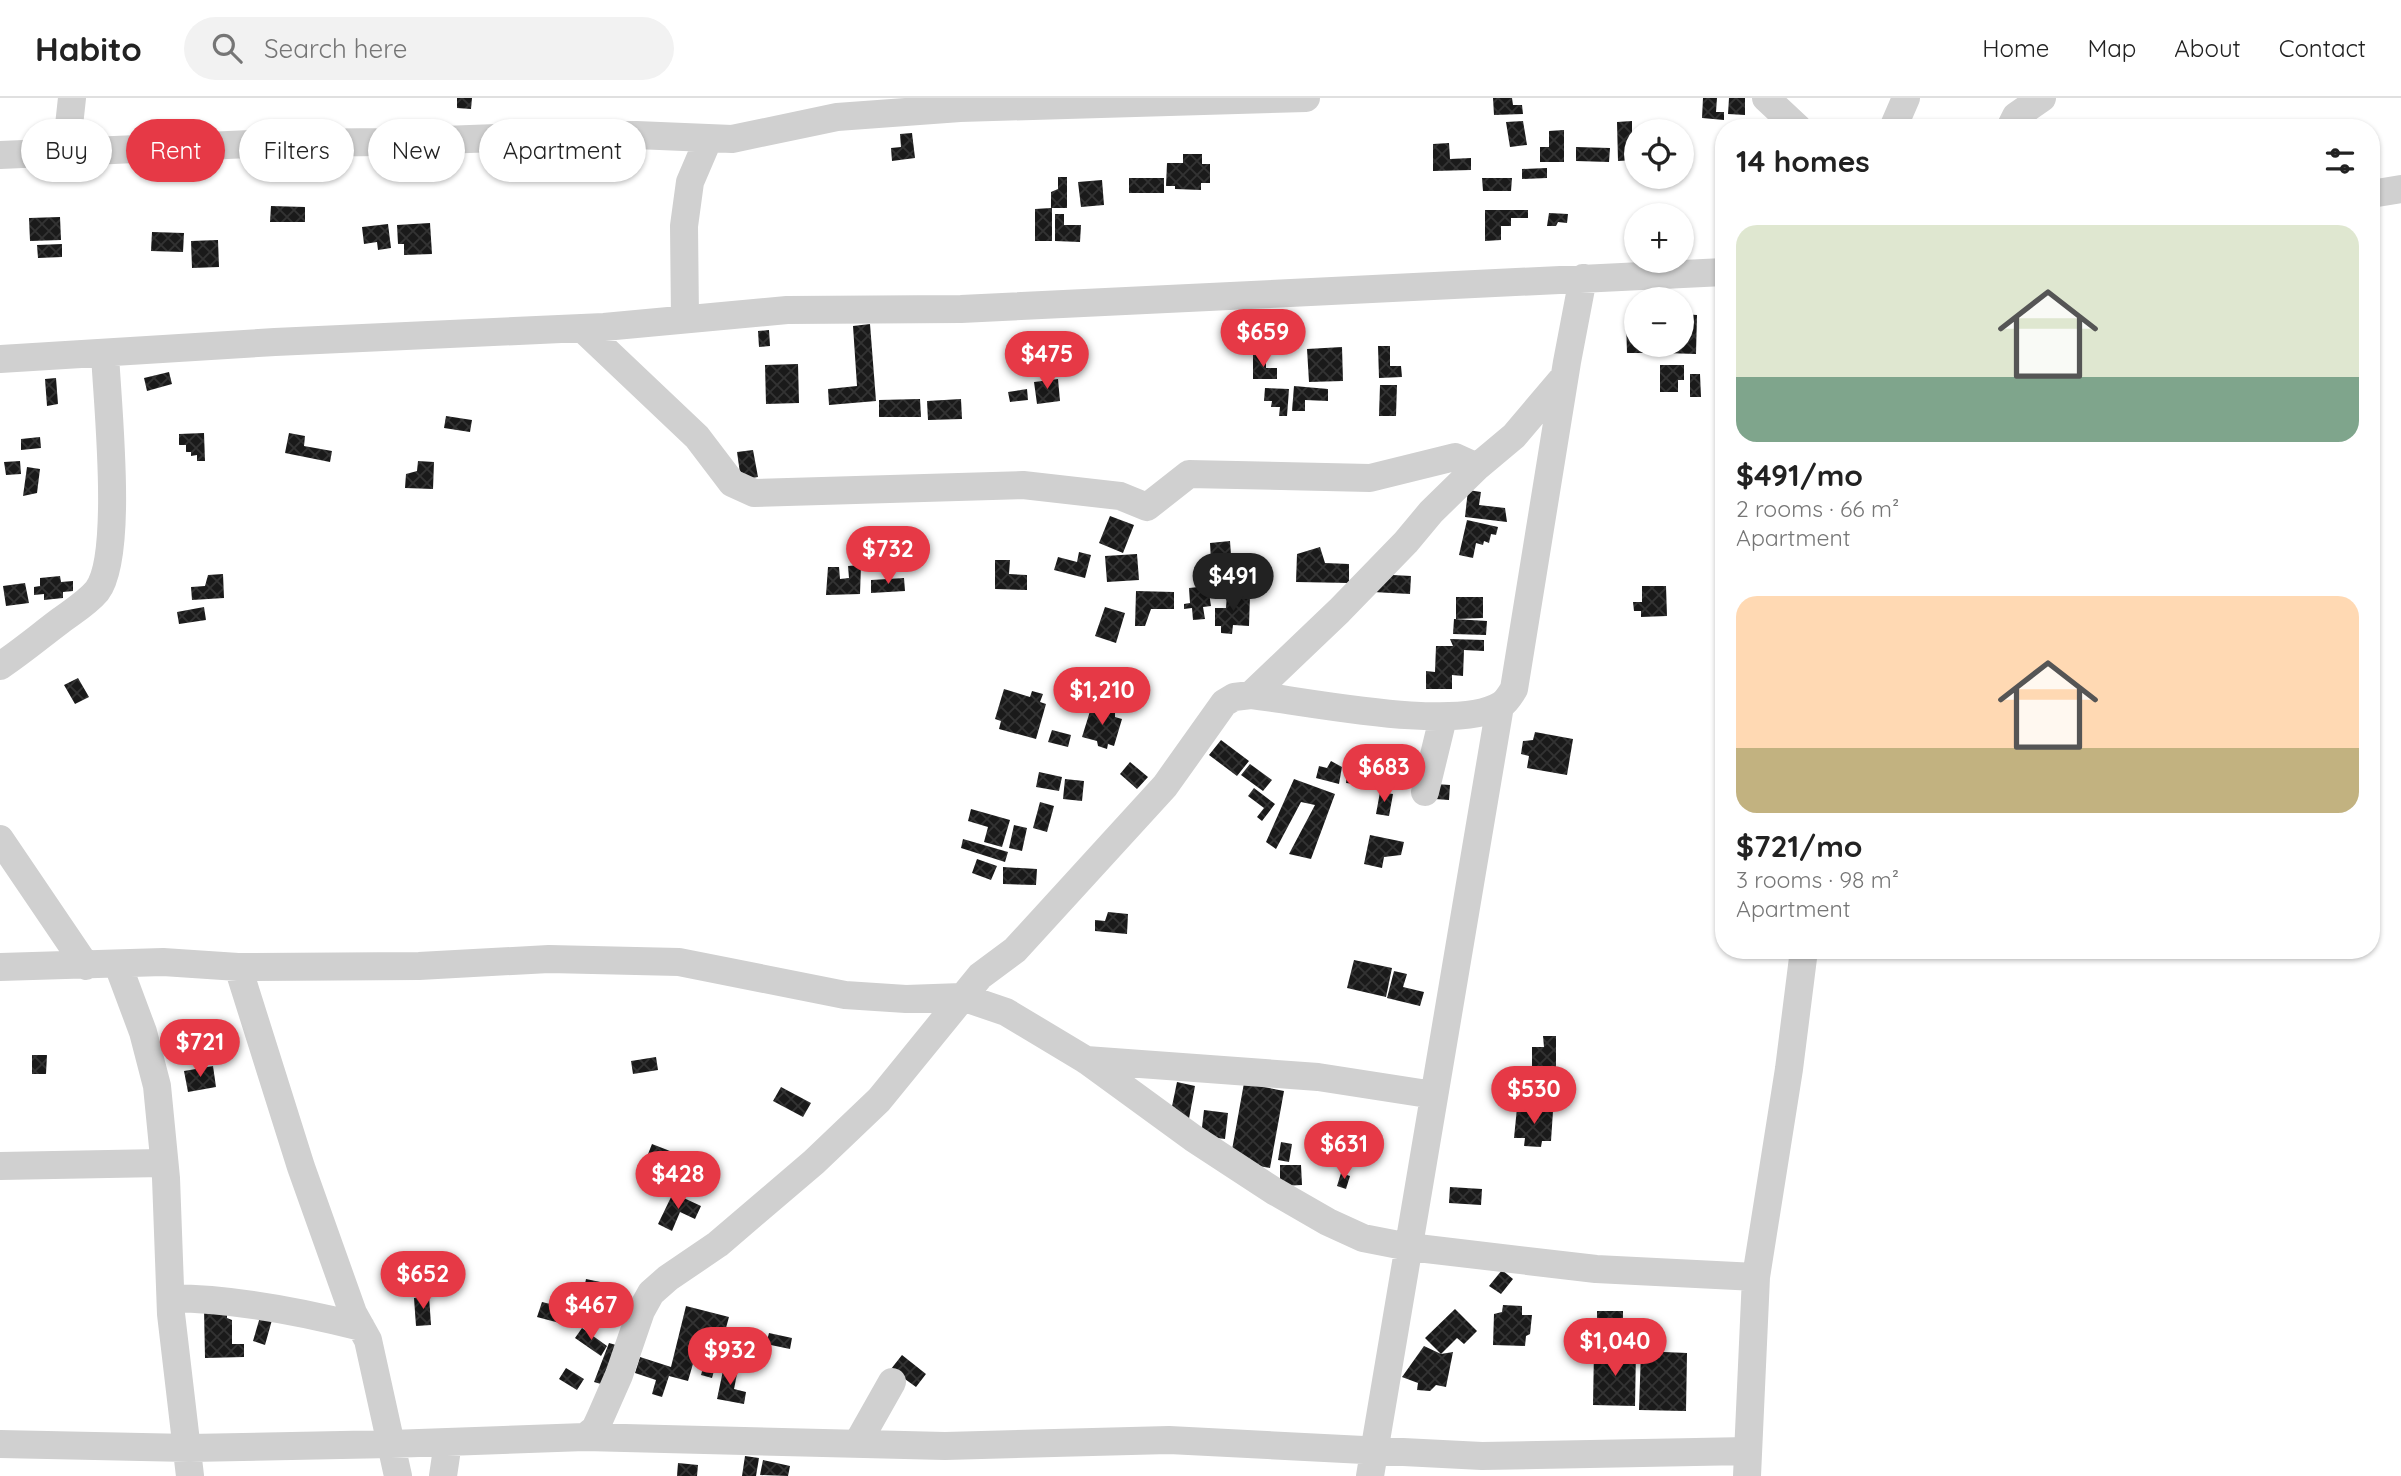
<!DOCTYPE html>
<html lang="en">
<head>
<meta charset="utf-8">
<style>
	body { margin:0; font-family:Quicksand,sans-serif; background:#f2f2f2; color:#222; height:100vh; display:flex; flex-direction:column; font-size:26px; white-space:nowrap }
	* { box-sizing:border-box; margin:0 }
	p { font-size:23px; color:#767676 }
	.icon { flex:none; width:38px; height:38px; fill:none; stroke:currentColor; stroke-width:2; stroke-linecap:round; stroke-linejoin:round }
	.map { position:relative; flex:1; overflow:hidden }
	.sheet { position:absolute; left:1715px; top:21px; width:665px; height:840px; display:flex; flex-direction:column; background:#fff; border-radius:28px; box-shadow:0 2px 5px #0004 }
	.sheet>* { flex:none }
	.hud { position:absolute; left:21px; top:21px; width:665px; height:63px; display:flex; gap:14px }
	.buttons { position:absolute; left:1624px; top:21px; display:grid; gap:14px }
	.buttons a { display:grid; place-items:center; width:70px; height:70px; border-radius:50%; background:#fff; box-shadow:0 2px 5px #0004; font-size:35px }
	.price { position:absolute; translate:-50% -60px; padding:0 16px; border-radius:24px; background:#e63946; color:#fff; font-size:23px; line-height:46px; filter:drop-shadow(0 2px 4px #0008) }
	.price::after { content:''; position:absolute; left:50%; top:42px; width:21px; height:16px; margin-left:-10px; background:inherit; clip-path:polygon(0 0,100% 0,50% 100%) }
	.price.active { background:#222; color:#fff }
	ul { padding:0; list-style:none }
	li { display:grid; align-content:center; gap:14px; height:371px; padding:0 21px }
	li span { display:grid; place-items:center; height:217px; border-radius:21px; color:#555 }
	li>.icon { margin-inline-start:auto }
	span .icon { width:126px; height:126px; fill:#fffc; stroke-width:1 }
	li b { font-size:30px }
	h2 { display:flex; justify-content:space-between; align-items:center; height:84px; padding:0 21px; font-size:30px }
	.pill { padding:0 24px; border-radius:32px; background:#fff; box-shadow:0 2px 5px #0004; font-size:24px; line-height:63px }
	.pill.active { background:#e63946; color:#fff }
	header { display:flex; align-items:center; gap:42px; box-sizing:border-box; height:98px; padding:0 35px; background:#fff; border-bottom:2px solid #e0e0e0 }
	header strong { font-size:33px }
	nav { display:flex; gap:38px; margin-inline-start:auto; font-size:24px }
	.search { width:490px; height:63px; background:#f2f2f2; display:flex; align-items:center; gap:18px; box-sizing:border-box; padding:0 24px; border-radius:38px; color:#767676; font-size:26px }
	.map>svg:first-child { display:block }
	.building { fill:url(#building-cross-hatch) }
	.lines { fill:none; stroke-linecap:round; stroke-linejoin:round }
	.minor { stroke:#d0d0d0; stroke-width:28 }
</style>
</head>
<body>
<header>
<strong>Habito</strong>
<div class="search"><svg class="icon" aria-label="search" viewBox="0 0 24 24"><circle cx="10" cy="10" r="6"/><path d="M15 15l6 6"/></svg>Search here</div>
<nav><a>Home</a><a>Map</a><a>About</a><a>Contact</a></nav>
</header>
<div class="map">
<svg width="2401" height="1378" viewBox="0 0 2401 1378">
	<defs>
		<pattern id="building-cross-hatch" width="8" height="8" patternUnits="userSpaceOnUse" patternTransform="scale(1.75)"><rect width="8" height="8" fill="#1a1a1a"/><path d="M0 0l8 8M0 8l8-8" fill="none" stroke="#333"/></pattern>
	</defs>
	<rect width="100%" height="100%" fill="#fff"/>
	<path class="building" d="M 457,0 L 472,0 L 471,11 L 457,10 Z
		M 1493,0 L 1512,0 L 1513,7 L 1522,7 L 1523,16 L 1494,17 Z
		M 1703,0 L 1717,0 L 1716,14 L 1724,14 L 1724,22 L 1702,20 Z
		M 1729,0 L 1745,0 L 1745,17 L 1728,16 Z
		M 1523,23 L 1527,47 L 1510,49 L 1506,24 Z
		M 1632,23 L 1632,51 L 1636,51 L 1636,62 L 1618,63 L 1617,24 Z
		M 1564,32 L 1564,64 L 1540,64 L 1540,49 L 1549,49 L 1549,33 Z
		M 912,35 L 915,60 L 892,63 L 891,50 L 901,49 L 900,36 Z
		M 1449,45 L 1450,61 L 1471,60 L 1471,72 L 1433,73 L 1433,46 Z
		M 1576,49 L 1610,50 L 1609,64 L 1576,63 Z
		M 1183,56 L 1202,56 L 1202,66 L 1210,66 L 1210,85 L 1201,85 L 1201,92 L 1175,91 L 1175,88 L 1166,88 L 1167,65 L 1183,65 Z
		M 1547,70 L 1547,80 L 1522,81 L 1522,71 Z
		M 1058,79 L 1067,79 L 1067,110 L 1052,110 L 1052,143 L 1035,143 L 1035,111 L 1051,110 L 1051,94 L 1058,91 Z
		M 1129,80 L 1164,80 L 1164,95 L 1129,95 Z
		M 1482,80 L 1512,80 L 1511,93 L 1483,93 Z
		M 1102,82 L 1104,107 L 1081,109 L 1078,84 Z
		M 271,108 L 305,109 L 305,124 L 270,124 Z
		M 1485,112 L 1528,112 L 1528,120 L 1511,120 L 1511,128 L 1501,128 L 1501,142 L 1485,143 Z
		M 1549,115 L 1568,116 L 1567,125 L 1558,124 L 1556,128 L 1547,128 Z
		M 1055,116 L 1064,116 L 1064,127 L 1081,127 L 1080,144 L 1055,143 Z
		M 60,119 L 61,142 L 30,143 L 29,120 Z
		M 430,125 L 432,156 L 404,157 L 404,146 L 398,146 L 397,127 Z
		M 388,126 L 391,150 L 378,152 L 377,144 L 364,146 L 362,129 Z
		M 152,134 L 184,135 L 183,154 L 151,153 Z
		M 218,142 L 219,169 L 192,170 L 191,143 Z
		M 62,146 L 62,159 L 38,160 L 37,147 Z
		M 1682,216 L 1697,217 L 1696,256 L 1665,255 L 1666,247 L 1682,247 Z
		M 1626,223 L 1636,223 L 1636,247 L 1657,247 L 1658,255 L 1627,255 Z
		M 870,226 L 876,303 L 829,307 L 828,291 L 857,288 L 853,228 Z
		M 769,232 L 770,248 L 759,249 L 758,233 Z
		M 1378,248 L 1390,248 L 1390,268 L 1401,268 L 1402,279 L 1379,280 Z
		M 1342,249 L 1343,283 L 1309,284 L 1307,251 Z
		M 1253,257 L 1266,257 L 1266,270 L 1277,270 L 1277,281 L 1253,281 Z
		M 798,266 L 799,305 L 766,306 L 765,267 Z
		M 1660,267 L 1684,267 L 1684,282 L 1678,282 L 1678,294 L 1660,294 Z
		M 169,274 L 172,286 L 147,293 L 144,280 Z
		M 1690,276 L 1700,276 L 1701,299 L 1690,299 Z
		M 56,280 L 58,306 L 47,308 L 45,281 Z
		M 1058,281 L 1060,303 L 1037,306 L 1034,284 Z
		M 1380,287 L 1397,287 L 1396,318 L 1379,318 Z
		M 1294,288 L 1328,291 L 1328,303 L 1305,302 L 1305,313 L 1292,313 Z
		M 1265,290 L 1289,291 L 1287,318 L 1279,318 L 1280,309 L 1271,309 L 1272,303 L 1264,303 Z
		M 1027,291 L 1028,302 L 1010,304 L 1008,294 Z
		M 920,301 L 921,319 L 879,319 L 879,302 Z
		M 961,301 L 962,321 L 928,322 L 927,303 Z
		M 446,318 L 472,322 L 470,334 L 444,330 Z
		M 204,335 L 205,363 L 197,363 L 197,357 L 191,358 L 191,354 L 186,354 L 186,347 L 179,347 L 179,336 Z
		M 289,335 L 305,338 L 304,348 L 332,353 L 330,364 L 285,355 Z
		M 40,339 L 41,350 L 21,352 L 21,341 Z
		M 753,352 L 758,379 L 741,382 L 737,354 Z
		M 20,363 L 21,376 L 6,377 L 4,364 Z
		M 418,363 L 434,364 L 433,391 L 405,390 L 406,376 L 417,373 Z
		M 27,369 L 40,371 L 37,395 L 23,398 Z
		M 1468,392 L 1481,394 L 1479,407 L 1505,410 L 1507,424 L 1465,419 Z
		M 1110,418 L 1134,427 L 1123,455 L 1099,445 Z
		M 1467,422 L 1498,429 L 1496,437 L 1491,436 L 1489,445 L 1484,443 L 1483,447 L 1476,445 L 1473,460 L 1459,457 Z
		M 1230,443 L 1231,457 L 1249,456 L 1250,470 L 1232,471 L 1229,479 L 1212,480 L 1210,445 Z
		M 1320,449 L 1325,465 L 1349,466 L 1349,485 L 1296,484 L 1297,456 Z
		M 1079,454 L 1091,457 L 1085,480 L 1054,472 L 1058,459 L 1077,464 Z
		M 1137,456 L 1139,482 L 1107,484 L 1105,458 Z
		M 995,462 L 1010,462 L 1009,476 L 1027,477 L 1027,492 L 995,491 Z
		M 861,467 L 860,496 L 826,497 L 828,469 L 839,469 L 840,481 L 849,480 L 848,468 Z
		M 223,476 L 224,500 L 192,502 L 191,489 L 205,488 L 208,477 Z
		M 1374,476 L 1411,478 L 1410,496 L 1373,494 Z
		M 60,478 L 61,484 L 73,483 L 73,493 L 63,494 L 63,500 L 44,502 L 44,496 L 34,497 L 34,489 L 40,488 L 40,480 Z
		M 904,480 L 905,493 L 871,495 L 871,482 Z
		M 25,485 L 29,505 L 6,508 L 3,488 Z
		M 1208,488 L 1211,508 L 1203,509 L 1205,521 L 1193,522 L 1192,510 L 1184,511 L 1184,506 L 1190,505 L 1189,490 Z
		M 1642,488 L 1666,488 L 1667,518 L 1641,519 L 1641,513 L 1634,513 L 1633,504 L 1642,504 Z
		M 1136,493 L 1174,494 L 1174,511 L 1151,511 L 1145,528 L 1135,528 Z
		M 1227,496 L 1250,497 L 1249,528 L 1233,527 L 1232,536 L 1221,535 L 1221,528 L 1215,528 L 1215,510 L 1226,510 Z
		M 1456,499 L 1483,499 L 1483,520 L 1456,521 Z
		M 204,509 L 206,522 L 179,526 L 177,514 Z
		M 1105,509 L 1125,515 L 1116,545 L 1095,538 Z
		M 1454,521 L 1487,523 L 1486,537 L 1453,536 Z
		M 1450,541 L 1484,542 L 1484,553 L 1464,552 L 1463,578 L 1452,577 L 1452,591 L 1426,591 L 1426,573 L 1435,574 L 1436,548 L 1453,548 Z
		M 78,580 L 89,599 L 75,606 L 64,587 Z
		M 1004,591 L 1030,599 L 1032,593 L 1043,596 L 1040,604 L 1046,606 L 1036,641 L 999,631 L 1001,623 L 995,621 Z
		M 1091,610 L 1103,614 L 1106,610 L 1115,614 L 1115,619 L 1122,621 L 1114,648 L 1108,646 L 1107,651 L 1098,648 L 1097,643 L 1082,639 Z
		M 1052,632 L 1071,637 L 1068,649 L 1048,644 Z
		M 1535,634 L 1573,641 L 1567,677 L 1527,670 L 1529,658 L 1521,656 L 1523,643 L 1533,642 Z
		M 1221,642 L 1249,663 L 1237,678 L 1209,657 Z
		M 1331,663 L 1342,669 L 1339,686 L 1316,680 L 1319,668 L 1327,670 Z
		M 1130,664 L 1148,679 L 1137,691 L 1120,676 Z
		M 1250,666 L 1272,682 L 1263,693 L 1241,677 Z
		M 1347,669 L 1373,671 L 1371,688 L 1346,685 Z
		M 1039,674 L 1062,679 L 1059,693 L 1036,689 Z
		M 1065,681 L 1084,683 L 1082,703 L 1063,701 Z
		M 1294,681 L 1335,696 L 1311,761 L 1289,756 L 1315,707 L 1301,704 L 1276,751 L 1266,744 Z
		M 1421,685 L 1450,687 L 1449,702 L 1421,700 Z
		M 1254,690 L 1275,706 L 1262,723 L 1257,719 L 1264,710 L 1248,698 Z
		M 1380,694 L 1393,696 L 1389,718 L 1376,716 Z
		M 1040,704 L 1054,708 L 1047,734 L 1033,730 Z
		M 971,711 L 1010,722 L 1002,749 L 984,744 L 988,729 L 968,723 Z
		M 1014,727 L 1027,730 L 1022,753 L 1009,750 Z
		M 1370,737 L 1404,744 L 1401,757 L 1384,759 L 1382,770 L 1364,766 Z
		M 963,741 L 1008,754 L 1005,764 L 961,750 Z
		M 977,761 L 997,768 L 991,782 L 972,775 Z
		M 1003,769 L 1037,771 L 1036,787 L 1003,786 Z
		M 1108,814 L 1128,816 L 1127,836 L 1095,833 L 1095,822 L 1105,823 Z
		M 1354,862 L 1392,870 L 1386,899 L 1347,890 Z
		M 1394,873 L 1407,876 L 1403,889 L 1424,894 L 1420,908 L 1387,900 Z
		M 1543,938 L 1556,938 L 1556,969 L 1532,969 L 1532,949 L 1544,949 Z
		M 32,957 L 47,957 L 46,976 L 32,976 Z
		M 656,959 L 658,972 L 633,976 L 631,963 Z
		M 213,968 L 216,989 L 188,994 L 184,973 Z
		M 1533,973 L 1548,973 L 1546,1006 L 1517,1005 L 1517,991 L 1532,992 Z
		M 1177,984 L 1195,988 L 1188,1026 L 1170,1018 Z
		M 1244,985 L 1284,993 L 1270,1070 L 1230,1063 Z
		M 781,989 L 811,1005 L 803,1019 L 773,1003 Z
		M 1517,1010 L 1553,1013 L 1551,1043 L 1542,1043 L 1541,1049 L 1524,1048 L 1525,1040 L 1514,1040 Z
		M 1204,1012 L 1228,1015 L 1225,1041 L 1201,1038 Z
		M 1281,1044 L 1292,1046 L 1289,1064 L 1278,1062 Z
		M 652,1046 L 670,1053 L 663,1073 L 644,1066 Z
		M 1280,1067 L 1301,1067 L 1302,1087 L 1280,1088 Z
		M 1341,1075 L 1350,1078 L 1346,1091 L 1337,1088 Z
		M 1450,1089 L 1482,1091 L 1481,1107 L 1449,1105 Z
		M 673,1095 L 701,1108 L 695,1121 L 680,1114 L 672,1133 L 658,1126 Z
		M 1502,1172 L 1513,1181 L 1501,1196 L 1489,1188 Z
		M 586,1181 L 610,1186 L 607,1202 L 613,1206 L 609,1221 L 579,1214 Z
		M 429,1198 L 431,1227 L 416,1228 L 414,1200 Z
		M 542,1204 L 571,1211 L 567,1227 L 537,1219 Z
		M 1503,1207 L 1522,1208 L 1522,1217 L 1532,1217 L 1530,1236 L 1526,1238 L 1525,1248 L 1493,1247 L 1494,1216 L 1502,1214 Z
		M 686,1208 L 729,1219 L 712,1280 L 701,1277 L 711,1240 L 701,1238 L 688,1283 L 669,1278 L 662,1299 L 652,1296 L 656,1282 L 635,1275 L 640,1259 L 671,1269 Z
		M 204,1210 L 227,1210 L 227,1220 L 232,1222 L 232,1246 L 244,1246 L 244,1259 L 205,1260 Z
		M 1455,1211 L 1477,1233 L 1464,1246 L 1457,1240 L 1441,1256 L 1425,1240 Z
		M 1597,1213 L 1623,1213 L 1623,1245 L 1597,1246 Z
		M 260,1219 L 272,1222 L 265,1247 L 253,1243 Z
		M 582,1230 L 607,1248 L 601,1258 L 575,1240 Z
		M 769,1235 L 792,1240 L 790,1251 L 766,1246 Z
		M 609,1245 L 623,1249 L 608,1288 L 594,1284 Z
		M 1424,1248 L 1441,1256 L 1453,1254 L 1446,1289 L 1436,1287 L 1430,1293 L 1417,1292 L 1418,1285 L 1402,1279 Z
		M 1594,1252 L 1636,1252 L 1635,1308 L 1593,1307 Z
		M 1641,1253 L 1687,1255 L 1686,1313 L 1639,1312 Z
		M 902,1257 L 926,1276 L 916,1289 L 891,1271 Z
		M 724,1268 L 738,1271 L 734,1291 L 746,1294 L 744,1306 L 717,1301 Z
		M 566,1270 L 584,1281 L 577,1292 L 559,1281 Z
		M 745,1358 L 759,1360 L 756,1378 L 742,1378 Z
		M 763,1362 L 790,1368 L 788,1378 L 760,1377 Z
		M 678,1365 L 698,1367 L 697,1378 L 677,1378 Z"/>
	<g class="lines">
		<path class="minor" d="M 1766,0 L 1798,30
			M 1893,30 L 1906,0
			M 2010,30 L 2016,18 L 2042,0
			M 66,55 L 72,0
			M 0,57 L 271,45 L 389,44 L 548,38 L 636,37 L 732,41 L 837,19 L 960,10 L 1306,0
			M 2371,96 L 2401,91
			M 685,220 L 684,128 L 690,84 L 708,42
			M 582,230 L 697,339 L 732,385 L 754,395 L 1023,387 L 1120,398 L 1147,409 L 1189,376 L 1370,380 L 1455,359 L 1477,369
			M 0,261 L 275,244 L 604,229 L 787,212 L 961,211 L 1724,174
			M 0,568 C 21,554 40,538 60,523 C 72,514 87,505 97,493 C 124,458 107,304 105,255
			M 1251,597 L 1339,513 L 1406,444 L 1431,414 L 1477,369 L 1514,338 L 1564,279
			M 1425,694 L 1443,620
			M 0,741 L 86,868
			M 118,867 L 143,934 L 157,988 L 166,1080 L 171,1216 L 190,1378
			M 0,869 L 163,864 L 238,869 L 419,868 L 549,861 L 679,864 L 845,897 L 906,901 L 962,899 L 1006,914 L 1086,962 L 1193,1040 L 1274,1093 L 1328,1124 L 1363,1140 L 1409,1149 L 1596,1171 L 1756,1179
			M 238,869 L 301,1069 L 353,1215 L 368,1242 L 398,1378
			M 1086,962 L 1318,979 L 1434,997
			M 0,1068 L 162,1065
			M 171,1200 C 235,1201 299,1213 361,1229
			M 585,1339 L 595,1331 L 601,1318 L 619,1277 L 641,1213 L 651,1195 L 668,1180 L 718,1146 L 814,1064 L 879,1002 L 980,878 L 1015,852 L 1165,688 L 1224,605 L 1234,599 L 1251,597 C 1306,603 1456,635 1501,607 C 1507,603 1510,597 1514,591 L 1567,264 L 1583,180
			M 0,1346 L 189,1350 L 391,1346 L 585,1339 L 945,1348 L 1169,1342 L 1482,1358 L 1748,1353
			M 857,1346 L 892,1284
			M 443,1378 L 448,1344
			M 1370,1378 L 1500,608
			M 1747,1378 L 1756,1179 L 1789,971 L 1804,852"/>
	</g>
</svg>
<div class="buttons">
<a><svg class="icon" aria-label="locate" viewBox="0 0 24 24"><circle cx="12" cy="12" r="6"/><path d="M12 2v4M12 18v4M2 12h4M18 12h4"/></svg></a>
<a>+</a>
<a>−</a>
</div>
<b class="price" style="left:1263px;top:271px">$659</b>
<b class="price" style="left:1047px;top:293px">$475</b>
<b class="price" style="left:888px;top:488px">$732</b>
<b class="price active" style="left:1233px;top:515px">$491</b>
<b class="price" style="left:1102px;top:629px">$1,210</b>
<b class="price" style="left:1384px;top:706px">$683</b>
<b class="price" style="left:200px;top:981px">$721</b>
<b class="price" style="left:1534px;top:1028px">$530</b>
<b class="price" style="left:1344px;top:1083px">$631</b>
<b class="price" style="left:678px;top:1113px">$428</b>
<b class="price" style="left:423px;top:1213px">$652</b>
<b class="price" style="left:591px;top:1244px">$467</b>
<b class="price" style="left:1615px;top:1280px">$1,040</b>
<b class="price" style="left:730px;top:1289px">$932</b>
<div class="hud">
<a class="pill">Buy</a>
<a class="pill active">Rent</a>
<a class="pill">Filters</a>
<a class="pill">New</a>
<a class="pill">Apartment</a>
</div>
<section class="sheet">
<h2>14 homes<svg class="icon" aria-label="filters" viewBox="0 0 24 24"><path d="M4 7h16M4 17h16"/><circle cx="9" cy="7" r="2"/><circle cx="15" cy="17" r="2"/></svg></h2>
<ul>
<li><span style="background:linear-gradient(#dfe7d0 70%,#7fa58c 0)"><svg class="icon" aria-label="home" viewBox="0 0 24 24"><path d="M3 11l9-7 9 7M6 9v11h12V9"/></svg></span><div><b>$491/mo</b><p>2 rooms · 66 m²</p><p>Apartment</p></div></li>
<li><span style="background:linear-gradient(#ffd9b3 70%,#c2b280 0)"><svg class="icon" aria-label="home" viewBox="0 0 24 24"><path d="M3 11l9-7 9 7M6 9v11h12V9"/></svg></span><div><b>$721/mo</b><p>3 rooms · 98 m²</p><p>Apartment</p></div></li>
</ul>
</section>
</div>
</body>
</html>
